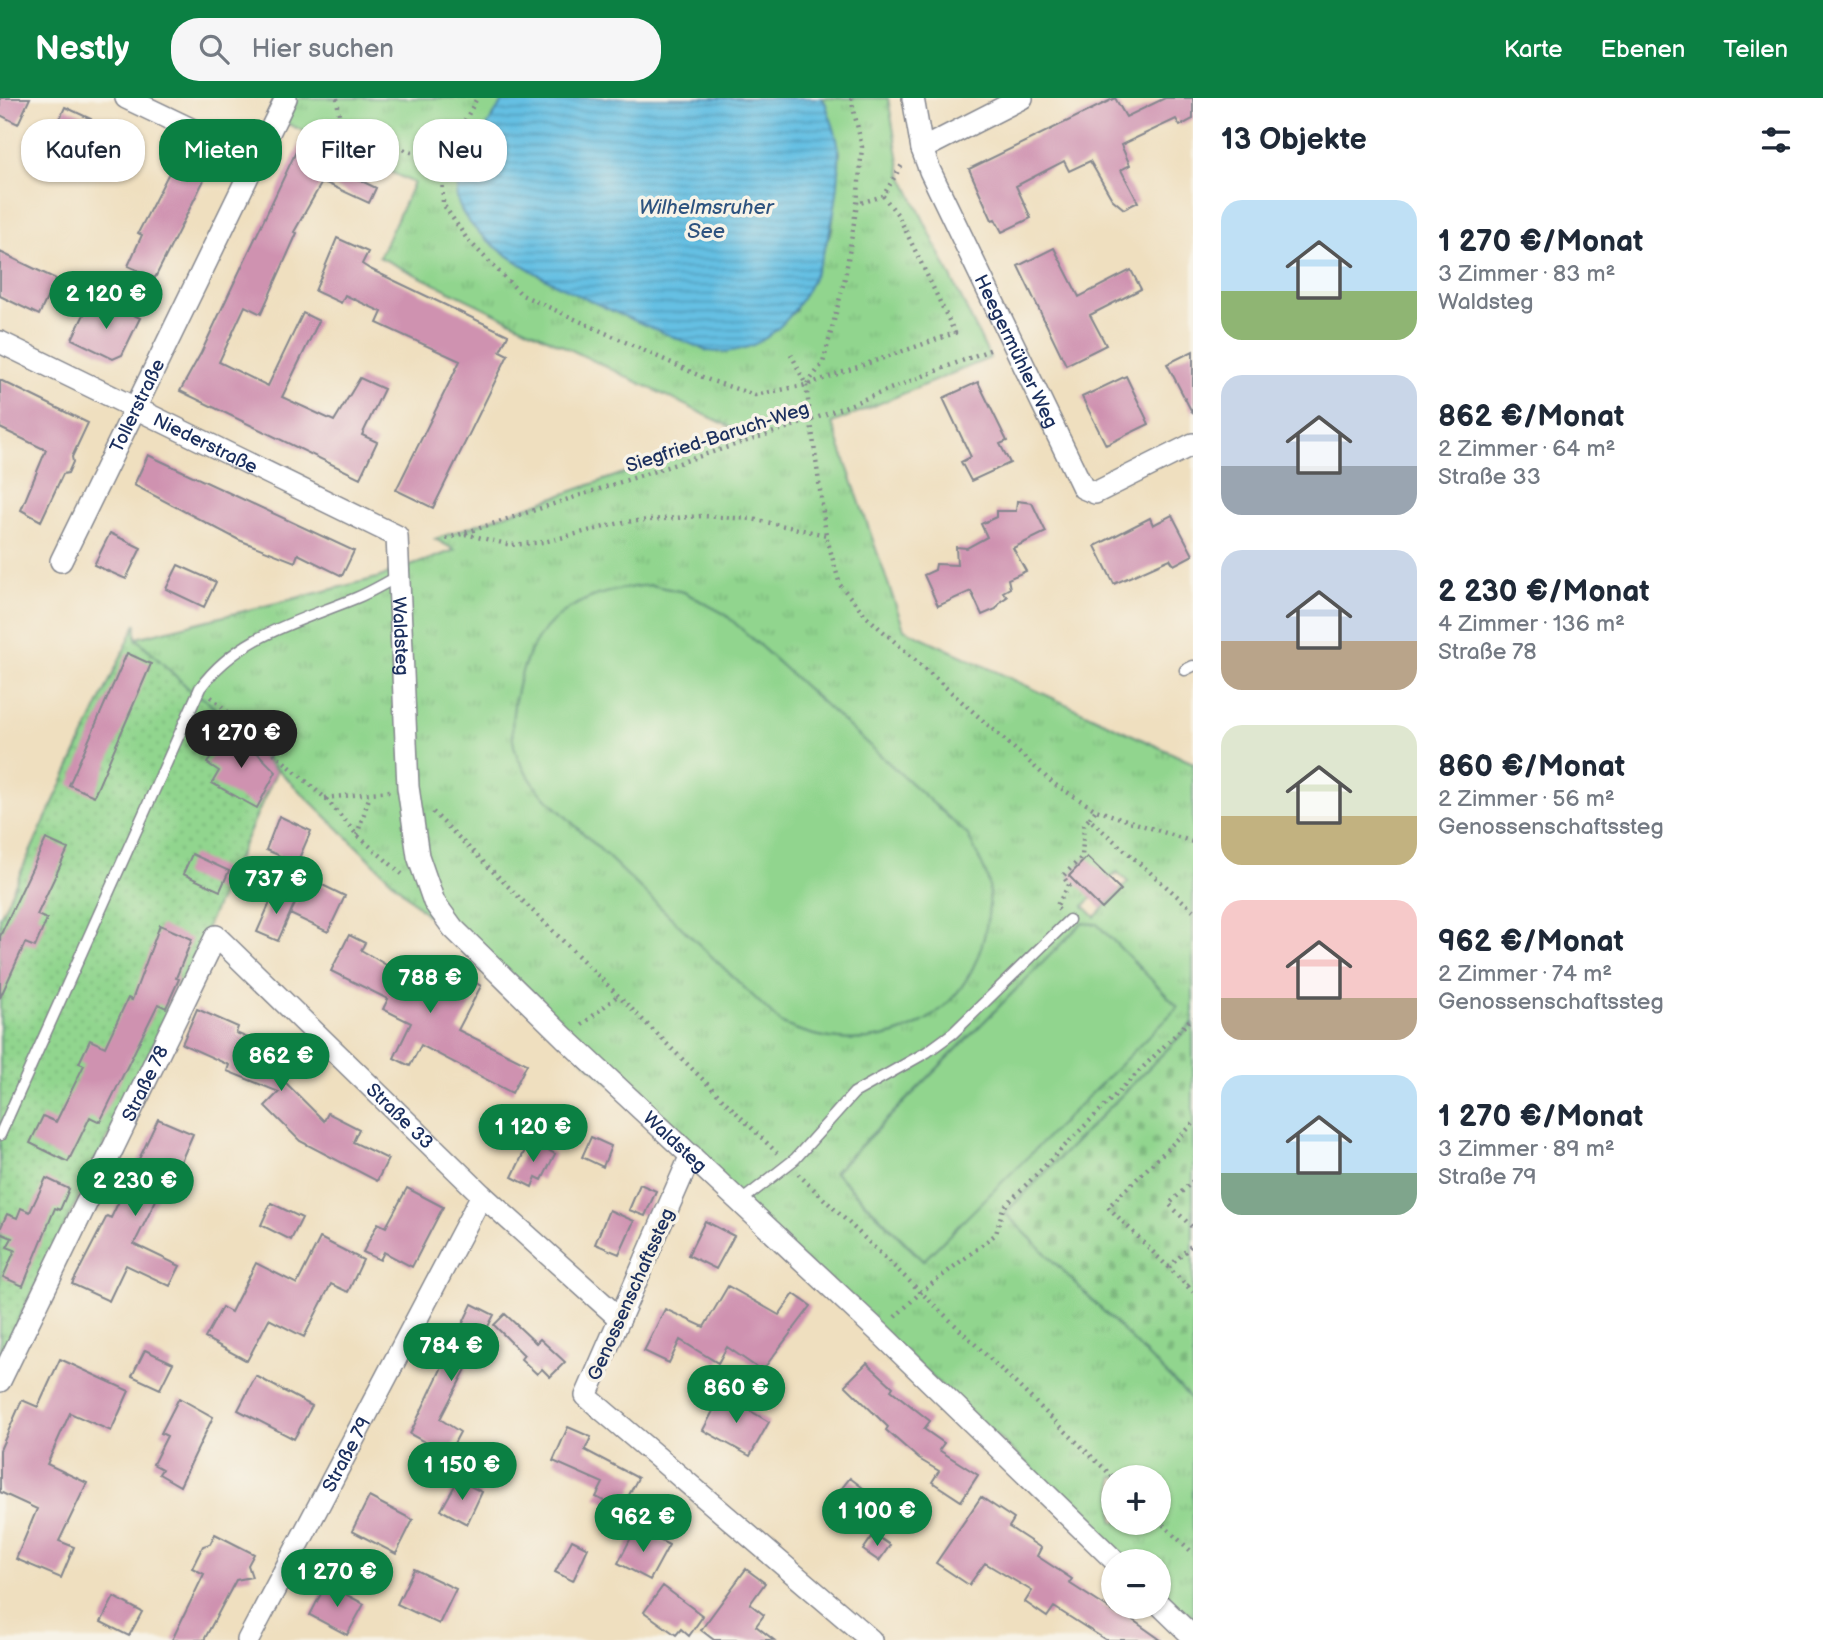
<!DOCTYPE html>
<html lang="de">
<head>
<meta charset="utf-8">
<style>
	body { margin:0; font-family:"Balsamiq Sans",sans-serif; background:#f6f6f7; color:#1f2937; height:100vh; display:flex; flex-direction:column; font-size:26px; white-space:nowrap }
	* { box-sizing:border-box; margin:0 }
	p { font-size:23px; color:#747a83 }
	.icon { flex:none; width:38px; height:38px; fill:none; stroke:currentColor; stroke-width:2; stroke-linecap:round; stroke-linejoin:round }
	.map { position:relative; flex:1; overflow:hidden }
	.details { display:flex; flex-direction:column; background:#fff; width:630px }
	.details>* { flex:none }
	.guide { position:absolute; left:21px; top:21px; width:665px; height:63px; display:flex; gap:14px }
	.tools { position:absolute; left:1101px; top:1367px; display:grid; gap:14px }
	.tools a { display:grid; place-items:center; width:70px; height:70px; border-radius:50%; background:#fff; box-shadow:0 2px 5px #0004; font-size:35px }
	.price { position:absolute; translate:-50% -60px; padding:0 16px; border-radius:24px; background:#0b8043; color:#fff; font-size:23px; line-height:46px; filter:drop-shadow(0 2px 4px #0008) }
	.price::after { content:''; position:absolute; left:50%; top:42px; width:21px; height:16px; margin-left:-10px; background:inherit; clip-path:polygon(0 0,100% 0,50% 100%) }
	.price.active { background:#222; color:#fff }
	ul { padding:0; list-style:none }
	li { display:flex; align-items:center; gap:21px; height:175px; padding:0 28px }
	li span { display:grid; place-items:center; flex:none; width:196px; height:140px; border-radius:21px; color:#555 }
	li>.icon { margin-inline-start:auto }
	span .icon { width:84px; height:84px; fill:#fffc; stroke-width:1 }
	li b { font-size:30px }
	h2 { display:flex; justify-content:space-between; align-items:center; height:84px; padding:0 28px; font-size:30px }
	.chip { padding:0 24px; border-radius:28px; background:#fff; box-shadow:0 2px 5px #0004; font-size:24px; line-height:63px }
	.chip.active { background:#0b8043; color:#fff }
	header { display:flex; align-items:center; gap:42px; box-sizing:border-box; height:98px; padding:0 35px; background:#0b8043; color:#fff }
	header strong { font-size:33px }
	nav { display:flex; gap:38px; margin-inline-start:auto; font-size:24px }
	.search { width:490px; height:63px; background:#f6f6f7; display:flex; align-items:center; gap:18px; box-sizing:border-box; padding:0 24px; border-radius:28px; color:#747a83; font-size:26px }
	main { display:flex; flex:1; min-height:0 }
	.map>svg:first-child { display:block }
	.grass { fill:#91d58e; stroke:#568276; stroke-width:2 }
	.cemetery { fill:url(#cemetery-stones); stroke:#568276; stroke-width:2 }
	.park { fill:url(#park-tufts); stroke:#568276; stroke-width:2; fill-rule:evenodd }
	.garden { fill:url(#garden-dots); stroke:#568276; stroke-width:2 }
	.water { fill:url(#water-rules); stroke:#4078a0; stroke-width:2 }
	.building { fill:#cf92b0 }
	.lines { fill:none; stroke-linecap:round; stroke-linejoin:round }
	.lane-casing { stroke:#85878e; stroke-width:13 }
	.street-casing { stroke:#85878e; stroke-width:24 }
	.path { stroke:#85878e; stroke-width:4.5; stroke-dasharray:2 5; stroke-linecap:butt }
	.lane { stroke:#fff; stroke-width:10 }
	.street { stroke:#fff; stroke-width:21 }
	.labels { text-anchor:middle; stroke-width:7; stroke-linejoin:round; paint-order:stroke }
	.street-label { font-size:19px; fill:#1b2f5e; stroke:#f7f3e8 }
	.water-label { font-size:21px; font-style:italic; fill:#2e537f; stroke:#f7f3e8 }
</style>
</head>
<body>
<header>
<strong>Nestly</strong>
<div class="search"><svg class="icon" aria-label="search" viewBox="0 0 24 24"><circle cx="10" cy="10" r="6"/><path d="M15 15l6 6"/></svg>Hier suchen</div>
<nav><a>Karte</a><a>Ebenen</a><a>Teilen</a></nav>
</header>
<main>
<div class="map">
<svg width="1193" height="1542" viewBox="0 0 1193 1542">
	<defs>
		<pattern id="cemetery-stones" width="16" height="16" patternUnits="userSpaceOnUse" patternTransform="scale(1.75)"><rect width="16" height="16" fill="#91d58e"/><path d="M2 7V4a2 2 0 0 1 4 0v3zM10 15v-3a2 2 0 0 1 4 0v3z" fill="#7cb77d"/></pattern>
		<pattern id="park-tufts" width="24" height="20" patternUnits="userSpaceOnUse" patternTransform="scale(1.75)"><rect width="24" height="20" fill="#91d58e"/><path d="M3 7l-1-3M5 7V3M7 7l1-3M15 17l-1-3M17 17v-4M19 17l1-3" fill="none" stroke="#7cb77d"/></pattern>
		<pattern id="garden-dots" width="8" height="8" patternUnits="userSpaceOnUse" patternTransform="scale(1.75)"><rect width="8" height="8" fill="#91d58e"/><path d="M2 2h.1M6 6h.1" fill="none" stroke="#7cb77d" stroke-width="1.8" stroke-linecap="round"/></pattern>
		<pattern id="water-rules" width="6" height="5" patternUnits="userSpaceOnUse" patternTransform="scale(1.75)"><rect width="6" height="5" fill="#65c0e3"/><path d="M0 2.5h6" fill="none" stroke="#529cbb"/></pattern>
	</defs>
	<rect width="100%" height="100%" fill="#f7f3e8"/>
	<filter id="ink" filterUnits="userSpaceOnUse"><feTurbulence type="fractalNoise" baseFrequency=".0143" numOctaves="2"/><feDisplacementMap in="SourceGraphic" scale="14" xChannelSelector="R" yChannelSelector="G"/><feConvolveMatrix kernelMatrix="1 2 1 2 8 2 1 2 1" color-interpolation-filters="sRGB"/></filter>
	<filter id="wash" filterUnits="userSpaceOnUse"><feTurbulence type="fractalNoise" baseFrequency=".00686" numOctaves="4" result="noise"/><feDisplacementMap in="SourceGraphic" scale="28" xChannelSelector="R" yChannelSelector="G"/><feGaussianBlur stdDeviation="1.57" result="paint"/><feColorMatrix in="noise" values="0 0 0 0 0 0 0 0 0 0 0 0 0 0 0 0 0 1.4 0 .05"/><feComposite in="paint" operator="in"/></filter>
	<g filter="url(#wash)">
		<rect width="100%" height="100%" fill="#efdfbf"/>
		<path class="grass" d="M 651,487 L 684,494 L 725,516 L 968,737 C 974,752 986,770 989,786 C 991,803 988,822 984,839 C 961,933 867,964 782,926 L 538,692 C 531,681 520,668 516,655 C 510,637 512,615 516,597 C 530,521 578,493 651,487 Z
			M 1082,825 L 1097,826 L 1179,909 L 924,1163 L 835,1074 Z"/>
		<path class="cemetery" d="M 1193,925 L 1193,1303 L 1005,1115 Z"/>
		<path class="park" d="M 298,0 L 505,0 L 458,82 L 474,129 L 504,155 L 540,178 L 606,210 L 708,253 L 766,240 L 795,213 L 832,131 L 840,54 L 825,4 L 821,0 L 888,0 L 901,75 L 990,260 L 832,325 L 904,531 L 1193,665 L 1193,925 L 1005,1115 L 1193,1303 L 1193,1525 L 1159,1492 L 1158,1463 L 1129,1463 L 1059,1395 L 462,851 L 206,602 L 192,594 L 136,540 L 377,480 L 455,452 L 435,441 L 741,334 L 379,159 L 414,85 L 286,25 ZM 651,487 L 684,494 L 725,516 L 968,737 C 974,752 986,770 989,786 C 991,803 988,822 984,839 C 961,933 867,964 782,926 L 538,692 C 531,681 520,668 516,655 C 510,637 512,615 516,597 C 530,521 578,493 651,487 ZM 1086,760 L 1109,782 L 1117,774 L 1128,784 L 1095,819 L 1084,808 L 1094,797 L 1069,778 ZM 1082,825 L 1097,826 L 1178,909 L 923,1163 L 834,1074 ZM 1113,1379 L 1158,1379 L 1158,1424 L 1113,1424 Z"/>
		<path class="garden" d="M 136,526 L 136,540 L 192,594 L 206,602 L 276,674 L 165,923 L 0,1259 L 0,819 Z"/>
		<path class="water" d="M 505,0 L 821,0 L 825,4 C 830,20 839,39 839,55 C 842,129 802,266 708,253 C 653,230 468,162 457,100 C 453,76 491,21 505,0 Z"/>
		<g id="blocks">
			<path class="building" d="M 0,0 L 30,0 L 18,26 L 0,17 Z
				M 1115,0 L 1126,19 L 1165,0 L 1193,0 L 1193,21 L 1180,28 L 1176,21 L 1121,47 L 1130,67 L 1121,72 L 1138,104 L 1124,111 L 1112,101 L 1090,63 L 1069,73 L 1064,63 L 1016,88 L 1031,120 L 1002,134 L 995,121 L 992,122 L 969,71 Z
				M 65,9 L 91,21 L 79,48 L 53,36 Z
				M 300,45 L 336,63 L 333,69 L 376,90 L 369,105 L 326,85 L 321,86 L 294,134 L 297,135 L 261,216 L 245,208 L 219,264 L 268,288 L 303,215 L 319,223 L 282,299 L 334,323 L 360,280 L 384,291 L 362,337 L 377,344 L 360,380 L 180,293 L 201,255 Z
				M 175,63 L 206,78 L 155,180 L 128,168 L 142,137 L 138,135 Z
				M 337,140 L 368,154 L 362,166 L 370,171 L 508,237 L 500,253 L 508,257 L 433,410 L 396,392 L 460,263 L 377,225 L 382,214 L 345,197 L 341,205 L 315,193 Z
				M 1054,150 L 1079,199 L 1131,172 L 1141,191 L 1090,217 L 1106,247 L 1066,267 L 1018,168 Z
				M 0,154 L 56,181 L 39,217 L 0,198 Z
				M 90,204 L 119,218 L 122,211 L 140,220 L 122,257 L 113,261 L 72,241 Z
				M 1193,253 L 1193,316 L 1167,266 Z
				M 1126,278 L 1149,326 L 1106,347 L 1082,299 Z
				M 0,282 L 88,325 L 72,359 L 73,364 L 68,375 L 63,376 L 41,423 L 21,412 L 46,352 L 0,330 Z
				M 978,284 L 1007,343 L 1000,346 L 1010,365 L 971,383 L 961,364 L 971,359 L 943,300 Z
				M 148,357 L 354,453 L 342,478 L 298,456 L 295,464 L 239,442 L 134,387 Z
				M 1017,403 L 1032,405 L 1046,434 L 1013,450 L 1026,473 L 1008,481 L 1010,490 L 1003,494 L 1007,499 L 1001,503 L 996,511 L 982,517 L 971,493 L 938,508 L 924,477 L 935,472 L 936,466 L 957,467 L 956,449 L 967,450 L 987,439 L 981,426 L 996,419 L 996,413 L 1016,413 Z
				M 1172,417 L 1193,457 L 1174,467 L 1170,461 L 1114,486 L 1095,448 L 1150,420 L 1153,427 Z
				M 110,435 L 141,450 L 126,481 L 94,467 Z
				M 178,467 L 216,484 L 204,509 L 166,491 Z
				M 127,555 L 151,566 L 94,698 L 69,687 Z
				M 233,630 L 276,674 L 257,710 L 212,685 L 219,673 L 207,665 Z
				M 279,718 L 311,733 L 297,765 L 266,752 Z
				M 46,741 L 68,751 L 37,817 L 47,821 L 35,849 L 25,845 L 0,900 L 0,838 Z
				M 192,756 L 229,773 L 220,793 L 183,776 Z
				M 1087,759 L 1121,792 L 1102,811 L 1069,778 Z
				M 308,780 L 345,798 L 328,834 L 290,816 Z
				M 275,793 L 296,802 L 278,843 L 257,834 Z
				M 160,827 L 192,841 L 176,880 L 179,881 L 166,910 L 158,906 L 100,1024 L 90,1019 L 68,1064 L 30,1045 L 43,1018 L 56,1024 L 84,967 L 79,965 L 90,942 L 105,949 L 128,900 L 132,902 Z
				M 349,837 L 365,845 L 361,852 L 405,878 L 408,872 L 451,893 L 460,876 L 481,888 L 458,932 L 527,966 L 512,995 L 421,947 L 410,968 L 394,960 L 411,925 L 383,911 L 388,901 L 331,873 Z
				M 197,911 L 238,929 L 236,935 L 279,953 L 272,971 L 324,1023 L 328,1015 L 359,1031 L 353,1044 L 388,1061 L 377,1083 L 300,1043 L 265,1008 L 279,994 L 227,973 L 229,967 L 182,946 Z
				M 158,1021 L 193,1036 L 178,1070 L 173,1068 L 134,1146 L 180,1168 L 170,1188 L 126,1167 L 109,1203 L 72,1186 L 107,1118 L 111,1120 Z
				M 591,1039 L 611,1048 L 603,1069 L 582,1059 Z
				M 530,1042 L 555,1056 L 542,1082 L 536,1079 L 532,1089 L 512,1079 Z
				M 46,1080 L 69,1091 L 60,1112 L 55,1110 L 23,1188 L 3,1179 L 15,1152 L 7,1149 L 12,1140 L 0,1135 L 0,1131 L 7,1116 L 17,1120 L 21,1110 L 30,1114 Z
				M 640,1086 L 656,1093 L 645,1118 L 629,1112 Z
				M 407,1090 L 443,1109 L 412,1169 L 384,1154 L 380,1162 L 363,1154 L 378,1125 L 386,1129 Z
				M 271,1105 L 302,1120 L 291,1142 L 261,1127 Z
				M 609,1112 L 634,1123 L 619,1156 L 595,1146 Z
				M 705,1123 L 734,1138 L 716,1171 L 688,1157 Z
				M 320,1140 L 363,1162 L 348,1194 L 331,1186 L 304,1239 L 269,1221 L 247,1263 L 205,1240 L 222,1209 L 231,1214 L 256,1165 L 297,1186 Z
				M 728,1188 L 779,1217 L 794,1196 L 811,1208 L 762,1273 L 727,1249 L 718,1265 L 680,1242 L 669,1265 L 644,1253 L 665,1211 L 704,1229 Z
				M 472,1206 L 494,1217 L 440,1321 L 460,1334 L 448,1357 L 410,1336 Z
				M 505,1216 L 536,1245 L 540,1241 L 565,1264 L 550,1279 L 542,1271 L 537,1276 L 521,1261 L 524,1257 L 494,1227 Z
				M 145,1252 L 173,1265 L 160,1291 L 132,1278 Z
				M 60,1261 L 129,1293 L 111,1333 L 70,1315 L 47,1366 L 87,1385 L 59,1443 L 74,1449 L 61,1480 L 16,1461 L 37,1411 L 0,1394 L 0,1352 L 22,1302 L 38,1309 Z
				M 867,1265 L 893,1289 L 891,1292 L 930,1323 L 924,1331 L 944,1345 L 939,1352 L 978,1377 L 961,1403 L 932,1384 L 939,1373 L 919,1361 L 886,1332 L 888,1329 L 845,1287 Z
				M 256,1278 L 312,1308 L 294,1341 L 238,1312 Z
				M 722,1296 L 769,1324 L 750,1358 L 703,1332 Z
				M 179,1300 L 213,1319 L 180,1388 L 159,1376 L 162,1371 L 153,1366 L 167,1338 L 161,1335 Z
				M 568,1329 L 591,1339 L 585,1352 L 638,1380 L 621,1412 L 596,1399 L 603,1385 L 553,1363 Z
				M 850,1380 L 880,1403 L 858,1430 L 831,1404 Z
				M 458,1382 L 482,1394 L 467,1426 L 441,1412 Z
				M 369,1399 L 413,1422 L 396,1456 L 352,1433 Z
				M 981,1399 L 1014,1421 L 1009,1429 L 1041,1450 L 1037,1458 L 1072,1481 L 1069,1485 L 1117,1516 L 1120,1513 L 1161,1542 L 1106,1542 L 1054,1509 L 1047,1519 L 1025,1504 L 1032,1493 L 985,1465 L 969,1487 L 936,1465 Z
				M 636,1430 L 669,1447 L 650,1482 L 618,1465 Z
				M 215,1436 L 254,1456 L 248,1467 L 252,1479 L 236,1482 L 204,1542 L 172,1542 L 204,1476 L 192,1470 L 203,1448 L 210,1446 Z
				M 874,1436 L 890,1447 L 879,1463 L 863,1452 Z
				M 572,1442 L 588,1450 L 573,1483 L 555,1474 Z
				M 414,1471 L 456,1491 L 439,1526 L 397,1506 Z
				M 746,1471 L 765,1485 L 750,1506 L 764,1517 L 756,1528 L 774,1542 L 714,1542 L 701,1532 Z
				M 326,1486 L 364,1506 L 347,1537 L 310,1517 Z
				M 663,1488 L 703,1518 L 689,1538 L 681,1531 L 676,1537 L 644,1514 Z
				M 114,1499 L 142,1514 L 129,1538 L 101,1524 Z"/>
		</g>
	</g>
	<g filter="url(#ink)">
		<use href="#blocks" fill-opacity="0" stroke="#85878e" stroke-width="2"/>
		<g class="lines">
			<defs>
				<path id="lane" d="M 1185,572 L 1193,568
					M 0,1037 L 200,590 C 239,537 298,524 356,500 C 371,494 385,485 399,478
					M 740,1104 L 795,1061 L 854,995 L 927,954 L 953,935 L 1069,822"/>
				<g id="street">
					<path d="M 126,0 L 256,62"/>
					<path id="s1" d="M 913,0 L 922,51 L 930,73 L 1083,390 L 1095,395 L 1193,346"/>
					<path d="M 922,51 L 1022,0"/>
					<path id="s2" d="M 0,244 L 397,438 L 408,689 L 418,758 L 434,804 L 453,830 L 565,940 L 879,1234 L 1115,1463"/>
					<path id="s3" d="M 61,463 L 286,0"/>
					<path d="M 691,1057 L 586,1298 L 871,1542"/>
					<path id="s4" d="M 0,1283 L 216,838 L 482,1097 L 620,1221"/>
					<path d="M 1158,1505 L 1193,1539"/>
					<path id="s5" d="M 248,1542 L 482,1097"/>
				</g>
			</defs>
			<use href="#lane" class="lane-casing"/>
			<use href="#street" class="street-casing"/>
			<path class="path" d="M 337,0 L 339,16 L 359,34 L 442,66 L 443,106 L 467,141 L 522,197 L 709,282 L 755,297 L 806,287 L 955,235 L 898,117 L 883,98
				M 851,0 L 862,49 L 857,106 L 883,98 L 903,65
				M 442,66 L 477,0
				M 791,256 L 806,287 L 826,437 L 840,487 L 867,519 L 1054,686 L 1096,712 L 1193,744
				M 807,286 L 823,265 L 845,180 L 857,106
				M 465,436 L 511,447 L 544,444 L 624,424 L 702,418 L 752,421 L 826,437
				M 446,441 L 811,322 L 992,251
				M 211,599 L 325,700 L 357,737 L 402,776
				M 325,700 L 390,693
				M 1095,713 L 1089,721 L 1193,812
				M 433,714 L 777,1055
				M 357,737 L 370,697
				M 1059,812 L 1056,809 L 1069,787 L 1063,778 L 1082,759 L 1084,726 L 1089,721
				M 582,927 L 617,898
				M 1193,1026 L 1108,1109 L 1193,1194
				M 798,1076 L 1113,1379
				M 1193,1083 L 1169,1106 L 1193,1130
				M 1169,1169 L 1193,1146
				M 1188,1188 L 1193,1183
				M 895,1219 L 920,1195 L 996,1136 L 1003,1110 L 1193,919
				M 1158,1422 L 1193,1455"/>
			<use href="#lane" class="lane"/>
			<use href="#street" class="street"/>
		</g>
	</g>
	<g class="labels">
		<g class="street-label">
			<text dy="7" stroke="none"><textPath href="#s1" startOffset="275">Heegermühler Weg</textPath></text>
			<text dy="7" stroke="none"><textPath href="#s3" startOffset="173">Tollerstraße</textPath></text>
			<text transform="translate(717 338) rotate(-18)" y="7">Siegfried-Baruch-Weg</text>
			<text dy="7" stroke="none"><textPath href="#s2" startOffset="229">Niederstraße</textPath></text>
			<text dy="7" stroke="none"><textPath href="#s2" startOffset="542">Waldsteg</textPath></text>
			<text dy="7" stroke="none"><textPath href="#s4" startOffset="331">Straße 78</textPath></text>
			<text dy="7" stroke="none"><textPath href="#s4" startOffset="752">Straße 33</textPath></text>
			<text dy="7" stroke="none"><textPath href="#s2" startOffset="1152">Waldsteg</textPath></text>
			<text transform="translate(630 1196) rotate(-66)" y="7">Genossenschaftssteg</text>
			<text dy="7" stroke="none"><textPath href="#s5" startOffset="210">Straße 79</textPath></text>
		</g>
		<g class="water-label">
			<text x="706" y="116">Wilhelmsruher<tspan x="706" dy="24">See</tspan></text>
		</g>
	</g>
</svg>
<div class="tools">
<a>+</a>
<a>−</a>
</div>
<b class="price" style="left:106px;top:233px">2 120 €</b>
<b class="price active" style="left:241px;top:672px">1 270 €</b>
<b class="price" style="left:276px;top:818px">737 €</b>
<b class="price" style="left:430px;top:917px">788 €</b>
<b class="price" style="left:281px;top:995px">862 €</b>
<b class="price" style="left:533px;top:1066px">1 120 €</b>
<b class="price" style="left:135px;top:1120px">2 230 €</b>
<b class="price" style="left:451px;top:1285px">784 €</b>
<b class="price" style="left:736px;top:1327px">860 €</b>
<b class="price" style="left:462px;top:1404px">1 150 €</b>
<b class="price" style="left:877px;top:1450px">1 100 €</b>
<b class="price" style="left:643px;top:1456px">962 €</b>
<b class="price" style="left:337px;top:1511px">1 270 €</b>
<div class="guide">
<a class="chip">Kaufen</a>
<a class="chip active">Mieten</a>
<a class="chip">Filter</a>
<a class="chip">Neu</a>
</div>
</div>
<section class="details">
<h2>13 Objekte<svg class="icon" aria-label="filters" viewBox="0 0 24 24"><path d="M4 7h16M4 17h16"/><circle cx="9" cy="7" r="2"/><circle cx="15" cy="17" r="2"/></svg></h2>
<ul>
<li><span style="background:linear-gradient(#bfe0f5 65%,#8fb573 0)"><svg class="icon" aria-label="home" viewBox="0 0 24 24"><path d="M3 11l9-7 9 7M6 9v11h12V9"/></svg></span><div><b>1 270 €/Monat</b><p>3 Zimmer · 83 m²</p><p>Waldsteg</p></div></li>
<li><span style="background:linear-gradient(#c9d6e8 65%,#9aa5b1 0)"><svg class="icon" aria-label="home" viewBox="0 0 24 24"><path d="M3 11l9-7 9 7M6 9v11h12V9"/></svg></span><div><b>862 €/Monat</b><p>2 Zimmer · 64 m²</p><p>Straße 33</p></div></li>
<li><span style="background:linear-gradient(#c9d6e8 65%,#b9a48a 0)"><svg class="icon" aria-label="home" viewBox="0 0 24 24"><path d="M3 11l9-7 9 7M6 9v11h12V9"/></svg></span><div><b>2 230 €/Monat</b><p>4 Zimmer · 136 m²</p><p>Straße 78</p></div></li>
<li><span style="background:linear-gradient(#dfe7d0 65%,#c2b280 0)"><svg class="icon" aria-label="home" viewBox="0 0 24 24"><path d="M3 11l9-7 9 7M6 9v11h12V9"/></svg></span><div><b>860 €/Monat</b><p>2 Zimmer · 56 m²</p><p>Genossenschaftssteg</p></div></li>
<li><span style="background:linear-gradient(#f6c9c9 70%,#b9a48a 0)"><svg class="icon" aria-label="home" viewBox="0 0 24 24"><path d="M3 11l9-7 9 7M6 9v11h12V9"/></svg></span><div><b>962 €/Monat</b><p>2 Zimmer · 74 m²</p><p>Genossenschaftssteg</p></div></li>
<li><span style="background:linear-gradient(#bfe0f5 70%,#7fa58c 0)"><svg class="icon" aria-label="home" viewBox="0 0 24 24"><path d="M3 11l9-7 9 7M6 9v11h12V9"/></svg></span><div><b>1 270 €/Monat</b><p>3 Zimmer · 89 m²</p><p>Straße 79</p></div></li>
</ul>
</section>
</main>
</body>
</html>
